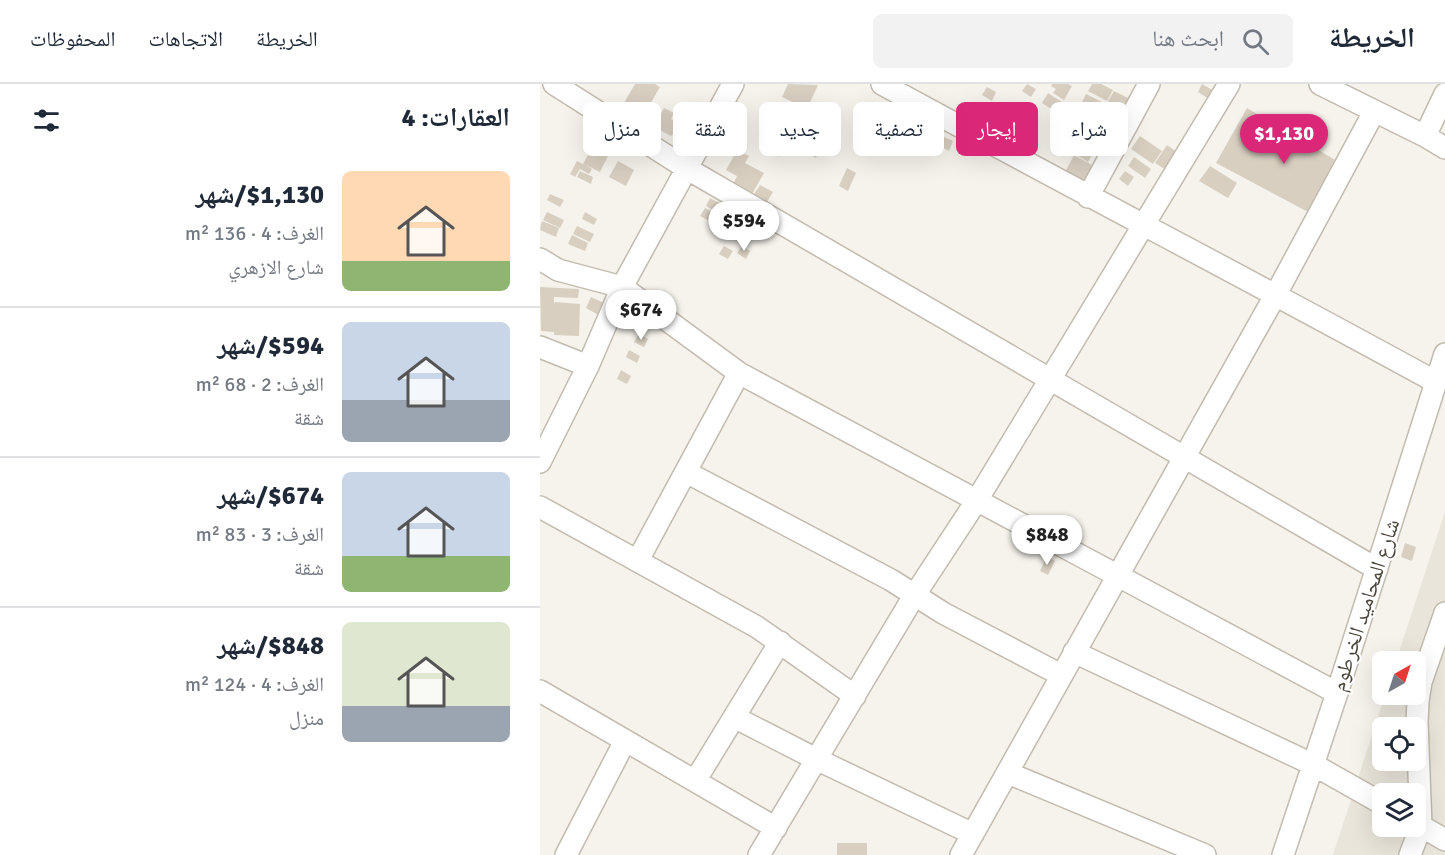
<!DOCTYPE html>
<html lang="ar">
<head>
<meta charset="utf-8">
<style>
	body { margin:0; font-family:Signika,"Noto Naskh Arabic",sans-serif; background:#f2f2f3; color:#1f2937; direction:rtl; height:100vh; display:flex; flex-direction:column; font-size:22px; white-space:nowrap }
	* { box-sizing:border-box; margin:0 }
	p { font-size:20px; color:#747a83 }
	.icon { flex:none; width:33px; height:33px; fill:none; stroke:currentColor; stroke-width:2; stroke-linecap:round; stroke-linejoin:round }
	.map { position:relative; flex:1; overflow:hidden; direction:ltr }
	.panel { display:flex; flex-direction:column; background:#fff; width:540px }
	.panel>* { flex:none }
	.hud { position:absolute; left:18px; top:18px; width:570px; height:54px; direction:rtl; display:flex; gap:12px }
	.needle { width:39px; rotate:39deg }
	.tools { position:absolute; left:832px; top:567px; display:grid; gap:12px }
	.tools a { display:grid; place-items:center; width:54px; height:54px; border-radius:9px; background:#fff; box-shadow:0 6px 24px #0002; font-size:30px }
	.price { position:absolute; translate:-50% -51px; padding:0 14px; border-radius:21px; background:#fff; color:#222; font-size:20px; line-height:39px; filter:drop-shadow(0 2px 3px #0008) }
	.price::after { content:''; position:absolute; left:50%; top:36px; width:18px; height:14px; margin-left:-9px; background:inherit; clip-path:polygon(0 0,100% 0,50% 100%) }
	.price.active { background:#db2777; color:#fff }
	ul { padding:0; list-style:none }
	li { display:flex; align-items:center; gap:18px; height:150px; padding:0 30px }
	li+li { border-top:2px solid #e0e1e3 }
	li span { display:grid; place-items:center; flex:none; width:168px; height:120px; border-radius:9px; color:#555 }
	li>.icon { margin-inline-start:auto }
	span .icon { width:72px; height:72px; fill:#fffc; stroke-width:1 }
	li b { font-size:26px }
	h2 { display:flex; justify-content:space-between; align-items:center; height:72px; padding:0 30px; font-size:26px }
	.tag { padding:0 21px; border-radius:9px; background:#fff; box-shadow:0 6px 24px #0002; font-size:21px; line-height:54px }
	.tag.active { background:#db2777; color:#fff }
	header { display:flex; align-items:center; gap:36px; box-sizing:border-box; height:84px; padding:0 30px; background:#fff; border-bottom:2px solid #e0e1e3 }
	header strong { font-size:28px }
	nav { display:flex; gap:33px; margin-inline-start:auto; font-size:21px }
	.search { width:420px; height:54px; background:#f2f2f3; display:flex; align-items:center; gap:15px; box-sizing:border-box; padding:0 21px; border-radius:9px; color:#747a83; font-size:22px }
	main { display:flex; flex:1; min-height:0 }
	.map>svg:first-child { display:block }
	.residential { fill:#eae5da; fill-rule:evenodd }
	.building { fill:#d8cfc1 }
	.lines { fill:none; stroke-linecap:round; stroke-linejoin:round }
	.minor-casing { stroke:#c2bbae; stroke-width:24 }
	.minor { stroke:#fff; stroke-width:21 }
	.labels { text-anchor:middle; stroke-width:4.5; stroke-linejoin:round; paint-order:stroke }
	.street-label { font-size:21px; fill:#4b4439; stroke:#fff }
</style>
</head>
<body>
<header>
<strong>الخريطة</strong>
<div class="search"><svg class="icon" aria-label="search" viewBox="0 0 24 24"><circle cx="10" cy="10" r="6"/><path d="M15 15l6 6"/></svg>ابحث هنا</div>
<nav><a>الخريطة</a><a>الاتجاهات</a><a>المحفوظات</a></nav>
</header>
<main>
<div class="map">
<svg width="905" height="771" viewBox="0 0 905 771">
	<rect width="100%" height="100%" fill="#f6f3ec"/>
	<path class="residential" d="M 905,428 L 905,771 L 793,771 L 845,611 L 876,610 L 876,578 L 856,577 ZM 843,644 L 876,644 L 876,676 L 843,676 ZM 843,710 L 876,710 L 876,742 L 843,742 Z"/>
	<path class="building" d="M 95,0 L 115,0 L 120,3 L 98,41 L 78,29 Z
		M 248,0 L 278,1 L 267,25 L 242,13 Z
		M 487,0 L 496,5 L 491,13 L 482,7 Z
		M 512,0 L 528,0 L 532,2 L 524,16 L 513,9 L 516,5 L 511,2 Z
		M 552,0 L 561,0 L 573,6 L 567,17 L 548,7 Z
		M 662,0 L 674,7 L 669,15 L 658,8 Z
		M 447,3 L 456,8 L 452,17 L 442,11 Z
		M 574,7 L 592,16 L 586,27 L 568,17 Z
		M 508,9 L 522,18 L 516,28 L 502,19 Z
		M 546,10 L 582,28 L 574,46 L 537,28 Z
		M 124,24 L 134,29 L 131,35 L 145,42 L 154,27 L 165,33 L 154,55 L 148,52 L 149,49 L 140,44 L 131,52 L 114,43 Z
		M 707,24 L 814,87 L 783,136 L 676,79 Z
		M 520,25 L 529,30 L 524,38 L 515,32 Z
		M 329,32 L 339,36 L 335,45 L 325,41 Z
		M 231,43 L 250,51 L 239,73 L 221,64 Z
		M 339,46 L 348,50 L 345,59 L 335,54 Z
		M 262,48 L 274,53 L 271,59 L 259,55 Z
		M 600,52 L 622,67 L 613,80 L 591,65 Z
		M 404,53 L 413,57 L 409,67 L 400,62 Z
		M 263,57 L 280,66 L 276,74 L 259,65 Z
		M 627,61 L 637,68 L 626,86 L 615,79 Z
		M 52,63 L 68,72 L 60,88 L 46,81 L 52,85 L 49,90 L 40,85 L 35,93 L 30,90 L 37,77 L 43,80 Z
		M 539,63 L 552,71 L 548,78 L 535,70 Z
		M 197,66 L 209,72 L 205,79 L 224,89 L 211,112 L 192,102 L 197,92 L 186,86 Z
		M 534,71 L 552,81 L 543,98 L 525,88 Z
		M 594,73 L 611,85 L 605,94 L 588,82 Z
		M 78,77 L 94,86 L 86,102 L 69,93 Z
		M 670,82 L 697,99 L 688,114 L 659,97 Z
		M 307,84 L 316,89 L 308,107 L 299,102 Z
		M 40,87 L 53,93 L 51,100 L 37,93 Z
		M 585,87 L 594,93 L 588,102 L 579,95 Z
		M 220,101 L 233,108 L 227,118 L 214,110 Z
		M 10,110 L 24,116 L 20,123 L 7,116 Z
		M 170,114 L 179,119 L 175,127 L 166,122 Z
		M 180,120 L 189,125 L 185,133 L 175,128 Z
		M 165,124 L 184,134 L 179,142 L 160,132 Z
		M 7,128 L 24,136 L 20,144 L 3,136 Z
		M 45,128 L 57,135 L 54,141 L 42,135 Z
		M 2,137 L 19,144 L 16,153 L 0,146 Z
		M 37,142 L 54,150 L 50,158 L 33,150 Z
		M 32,151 L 48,159 L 45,167 L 28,160 Z
		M 184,162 L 193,167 L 188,175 L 179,170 Z
		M 202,162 L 210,167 L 206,175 L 197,169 Z
		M 0,203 L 39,205 L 38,214 L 14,213 L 14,220 L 15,218 L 40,220 L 39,252 L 14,251 L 14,248 L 1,247 Z
		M 51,213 L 66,220 L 62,233 L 46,224 Z
		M 99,250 L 108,255 L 104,263 L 94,258 Z
		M 89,266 L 100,272 L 97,279 L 86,273 Z
		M 81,286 L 91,292 L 87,300 L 77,295 Z
		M 865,459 L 876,463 L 872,477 L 861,473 Z
		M 507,472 L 515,477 L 508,491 L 500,487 Z
		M 297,759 L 327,759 L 327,771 L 297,771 Z"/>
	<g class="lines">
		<defs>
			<path id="minor" d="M 14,0 L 146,84 L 837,485
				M 342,0 C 526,101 712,197 896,298
				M 780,0 L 885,52 L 905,64
				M 885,52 L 905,10
				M 548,113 L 609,0
				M 0,175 L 18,186 L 82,203 L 199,289 L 797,609
				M 0,263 L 48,282
				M 0,378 L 48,282 L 82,203 L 193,0
				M 146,388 L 351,496 L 403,529 L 521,591
				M 0,423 L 217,543 L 315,612
				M 98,476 L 199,289
				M 534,568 L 774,681 L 843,720
				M 0,607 L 236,744
				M 194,633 L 276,675 L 433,750
				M 468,689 L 665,771
				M 155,697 L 240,558
				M 876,739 L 905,756
				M 26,771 L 85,657
				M 219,771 L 374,512 L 437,416 L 689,0
				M 421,771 L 736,210 L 834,28
				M 743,771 L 797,609 L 905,270
				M 870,771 L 881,742 L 877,638 L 878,617 L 881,598 L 905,529"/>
		</defs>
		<use href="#minor" class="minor-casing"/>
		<use href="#minor" class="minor"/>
	</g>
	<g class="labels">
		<g class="street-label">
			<text transform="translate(825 521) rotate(-72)" y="7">شارع المحاميد الخرطوم</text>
		</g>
	</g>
</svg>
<div class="tools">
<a><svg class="needle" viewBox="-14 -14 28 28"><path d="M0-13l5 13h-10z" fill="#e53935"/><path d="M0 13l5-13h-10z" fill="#747a83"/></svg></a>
<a><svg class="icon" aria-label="locate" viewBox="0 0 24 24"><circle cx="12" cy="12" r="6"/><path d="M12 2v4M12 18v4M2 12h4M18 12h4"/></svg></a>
<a><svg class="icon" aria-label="layers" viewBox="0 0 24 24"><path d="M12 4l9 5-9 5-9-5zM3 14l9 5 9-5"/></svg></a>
</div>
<b class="price active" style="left:744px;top:81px">$1,130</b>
<b class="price" style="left:204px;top:168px">$594</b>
<b class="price" style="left:101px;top:257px">$674</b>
<b class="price" style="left:507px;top:482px">$848</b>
<div class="hud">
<a class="tag">شراء</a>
<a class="tag active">إيجار</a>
<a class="tag">تصفية</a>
<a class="tag">جديد</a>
<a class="tag">شقة</a>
<a class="tag">منزل</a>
</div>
</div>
<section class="panel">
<h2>العقارات: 4<svg class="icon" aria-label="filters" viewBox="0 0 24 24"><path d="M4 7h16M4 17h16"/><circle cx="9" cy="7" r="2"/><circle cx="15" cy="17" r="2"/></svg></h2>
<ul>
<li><span style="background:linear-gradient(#ffd9b3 75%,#8fb573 0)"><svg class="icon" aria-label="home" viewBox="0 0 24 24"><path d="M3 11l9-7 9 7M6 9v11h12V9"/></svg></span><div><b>$1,130/شهر</b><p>الغرف: 4 · 136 m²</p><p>شارع الازهري</p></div></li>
<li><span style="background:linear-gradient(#c9d6e8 65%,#9aa5b1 0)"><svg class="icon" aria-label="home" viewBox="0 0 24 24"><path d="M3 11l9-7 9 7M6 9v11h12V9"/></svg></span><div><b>$594/شهر</b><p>الغرف: 2 · 68 m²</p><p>شقة</p></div></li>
<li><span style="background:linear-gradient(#c9d6e8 70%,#8fb573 0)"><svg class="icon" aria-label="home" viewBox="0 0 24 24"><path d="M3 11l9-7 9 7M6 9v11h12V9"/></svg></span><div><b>$674/شهر</b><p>الغرف: 3 · 83 m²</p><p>شقة</p></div></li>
<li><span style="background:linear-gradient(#dfe7d0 70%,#9aa5b1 0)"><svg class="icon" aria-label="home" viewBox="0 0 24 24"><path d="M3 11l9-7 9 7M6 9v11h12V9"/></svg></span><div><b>$848/شهر</b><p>الغرف: 4 · 124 m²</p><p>منزل</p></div></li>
</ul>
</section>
</main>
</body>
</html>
